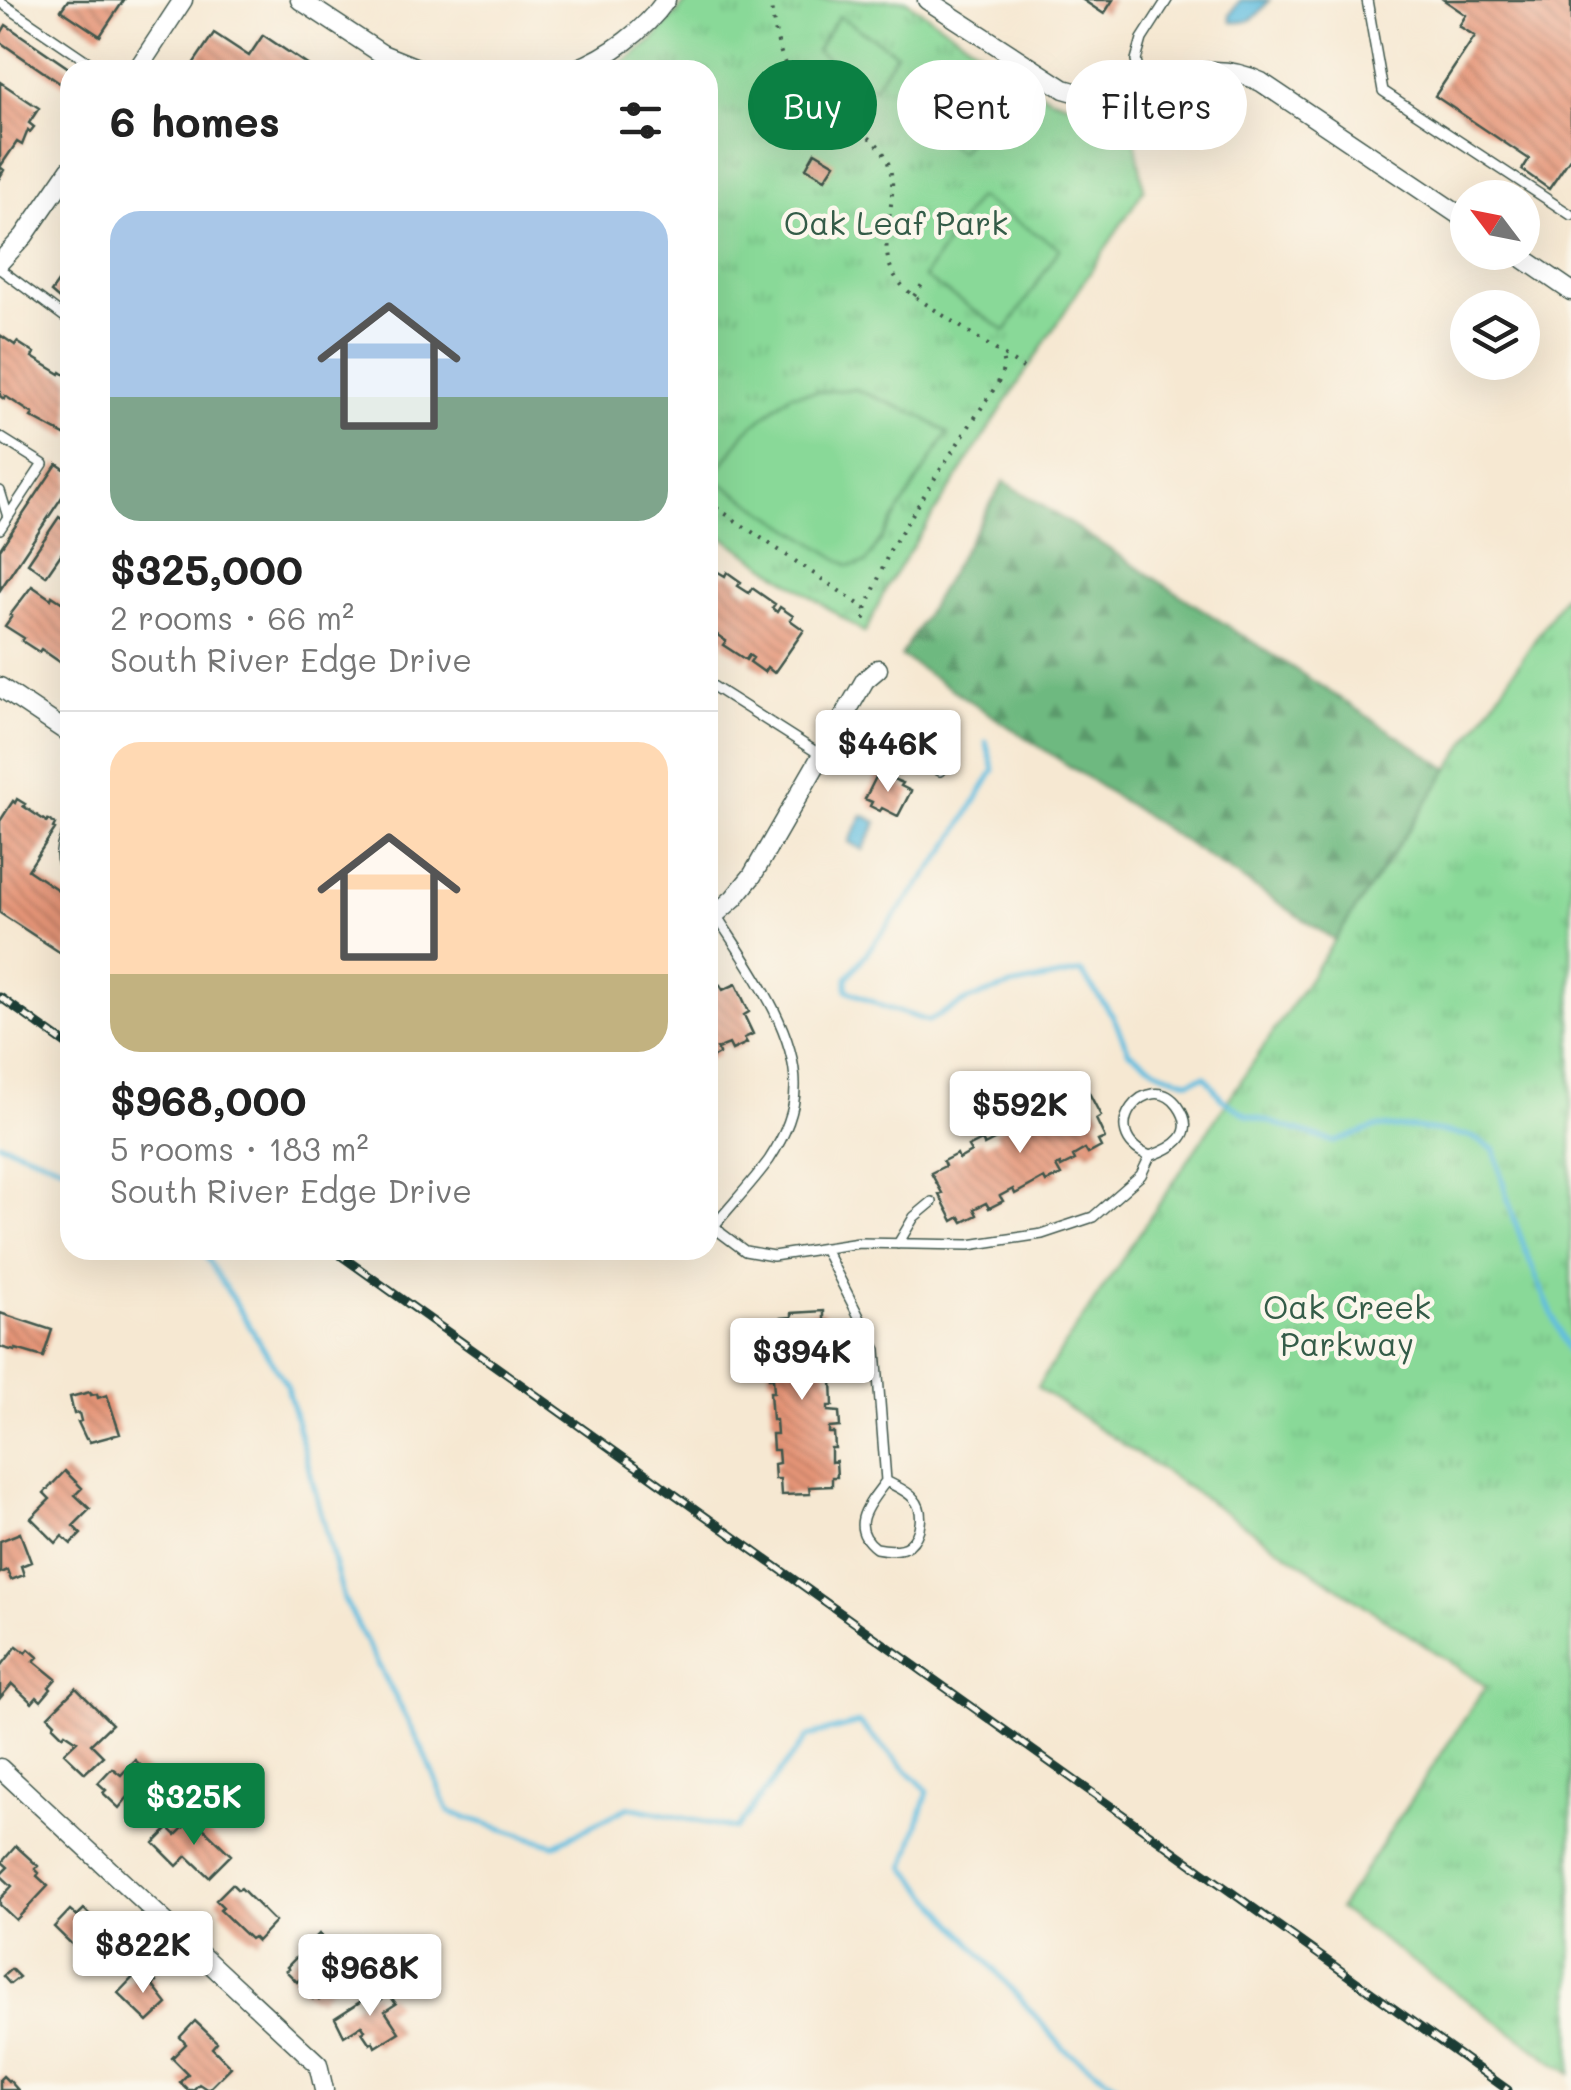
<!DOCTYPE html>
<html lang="en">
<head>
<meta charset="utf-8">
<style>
	body { margin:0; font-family:Mali,sans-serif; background:#f6f6f6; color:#222; height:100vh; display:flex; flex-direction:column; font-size:38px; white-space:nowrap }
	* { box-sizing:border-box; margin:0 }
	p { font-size:32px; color:#767676 }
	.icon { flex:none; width:55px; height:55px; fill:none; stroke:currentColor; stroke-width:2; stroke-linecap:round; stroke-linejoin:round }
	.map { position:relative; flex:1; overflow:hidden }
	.details { position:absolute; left:60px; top:60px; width:658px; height:1200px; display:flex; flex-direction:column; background:#fff; border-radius:30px; box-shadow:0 10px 40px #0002 }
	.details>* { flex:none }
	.guide { position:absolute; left:748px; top:60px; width:672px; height:90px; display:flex; gap:20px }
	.needle { width:65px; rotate:302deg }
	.buttons { position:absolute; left:1450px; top:180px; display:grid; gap:20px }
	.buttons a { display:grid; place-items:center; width:90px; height:90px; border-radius:50%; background:#fff; box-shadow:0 10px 40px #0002; font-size:50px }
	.price { position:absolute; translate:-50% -85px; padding:0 22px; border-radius:10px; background:#fff; color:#222; font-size:32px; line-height:65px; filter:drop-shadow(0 2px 5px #0008) }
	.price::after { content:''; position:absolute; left:50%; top:60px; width:30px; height:22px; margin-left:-15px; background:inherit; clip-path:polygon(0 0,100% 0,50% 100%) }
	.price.current { background:#0b8043; color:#fff }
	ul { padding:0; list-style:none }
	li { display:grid; align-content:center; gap:20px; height:530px; padding:0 50px }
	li+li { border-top:2px solid #e0e0e0 }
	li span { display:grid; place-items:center; height:310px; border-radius:30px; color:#555 }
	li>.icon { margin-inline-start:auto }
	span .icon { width:180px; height:180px; fill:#fffc; stroke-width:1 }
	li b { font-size:42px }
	h2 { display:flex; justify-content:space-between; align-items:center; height:120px; padding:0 50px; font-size:42px }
	.chip { padding:0 35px; border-radius:45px; background:#fff; box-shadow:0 10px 40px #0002; font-size:35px; line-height:90px }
	.chip.current { background:#0b8043; color:#fff }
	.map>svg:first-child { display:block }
	.grass { fill:url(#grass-tufts); stroke:#548b66; stroke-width:2.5 }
	.forest { fill:url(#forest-firs); stroke:#467b5a; stroke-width:2.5 }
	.garden { fill:#89d998; stroke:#548b66; stroke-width:2.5 }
	.water { fill:#61bddf; stroke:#407d8a; stroke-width:2.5 }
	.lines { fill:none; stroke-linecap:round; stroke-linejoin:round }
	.stream { stroke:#61bddf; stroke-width:5 }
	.building { fill:url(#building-back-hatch) }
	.lane-casing { stroke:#3f574c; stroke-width:12 }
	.street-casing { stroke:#3f574c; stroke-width:21 }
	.path { stroke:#3f574c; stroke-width:4; stroke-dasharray:2.5 8; stroke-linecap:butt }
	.lane { stroke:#fff; stroke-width:9 }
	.street { stroke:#fff; stroke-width:18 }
	.rail-casing { stroke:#1f3d34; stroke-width:9 }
	.rail { stroke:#fbf7ec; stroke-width:5; stroke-dasharray:15; stroke-linecap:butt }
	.labels { text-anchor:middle; stroke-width:9; stroke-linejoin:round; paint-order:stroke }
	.park-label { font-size:32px; fill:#345c48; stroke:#fbf7ec }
</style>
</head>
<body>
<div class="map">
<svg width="1571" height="2090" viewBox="0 0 1571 2090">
	<defs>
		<pattern id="grass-tufts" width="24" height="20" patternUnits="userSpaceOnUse" patternTransform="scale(2.5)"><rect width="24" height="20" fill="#89d998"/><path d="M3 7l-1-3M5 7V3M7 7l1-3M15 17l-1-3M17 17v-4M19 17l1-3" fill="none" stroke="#76bb84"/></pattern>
		<pattern id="forest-firs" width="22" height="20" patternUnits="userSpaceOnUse" patternTransform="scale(2.5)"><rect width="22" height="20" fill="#6eb980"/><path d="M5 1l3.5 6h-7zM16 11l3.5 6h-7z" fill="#5a986a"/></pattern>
		<pattern id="building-back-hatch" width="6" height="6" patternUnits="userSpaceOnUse" patternTransform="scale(2.5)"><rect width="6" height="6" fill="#e59477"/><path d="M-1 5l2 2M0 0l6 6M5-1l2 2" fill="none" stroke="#b97a62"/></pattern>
	</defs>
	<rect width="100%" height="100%" fill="#fbf7ec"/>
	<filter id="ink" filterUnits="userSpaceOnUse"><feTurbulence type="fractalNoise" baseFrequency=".01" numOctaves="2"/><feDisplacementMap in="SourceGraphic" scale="20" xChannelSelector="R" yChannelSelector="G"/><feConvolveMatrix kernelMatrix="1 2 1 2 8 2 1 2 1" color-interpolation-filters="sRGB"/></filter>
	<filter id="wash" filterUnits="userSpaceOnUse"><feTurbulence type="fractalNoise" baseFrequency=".0048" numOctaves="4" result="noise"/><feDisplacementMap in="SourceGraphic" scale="40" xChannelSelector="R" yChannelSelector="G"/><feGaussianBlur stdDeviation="2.25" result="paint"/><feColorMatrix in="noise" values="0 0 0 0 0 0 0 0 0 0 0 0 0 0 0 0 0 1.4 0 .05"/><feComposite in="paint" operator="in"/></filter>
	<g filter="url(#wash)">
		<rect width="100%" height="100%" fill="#f6e8d2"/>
		<path class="grass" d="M 688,0 L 905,0 L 1048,97 L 1083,108 L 1116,105 L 1125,107 L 1130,112 L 1144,189 L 887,586 L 865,633 L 708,527 L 708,70 L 612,70 L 652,41 Z
			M 1564,596 L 1571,603 L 1571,2074 L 1339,1909 L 1486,1686 L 1037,1387 Z"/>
		<path class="forest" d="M 1004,481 L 1449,769 L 1335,940 L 901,656 Z"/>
		<path class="garden" d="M 839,16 L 896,53 L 874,88 L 816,51 Z
			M 927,67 L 989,110 L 960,152 L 900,111 Z
			M 977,197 L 1060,248 L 1006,331 L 924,277 Z
			M 855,389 L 921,416 L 948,433 L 866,563 L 849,566 L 713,478 L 746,431 L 791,394 Z"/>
		<path class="water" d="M 1240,0 L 1269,0 C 1257,17 1253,24 1231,22 L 1230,15 Z
			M 863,815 L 877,822 L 863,850 L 849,842 Z"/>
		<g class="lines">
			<path class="stream" d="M 986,742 L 994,770 L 947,849 L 847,978 L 847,990 L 884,1007 L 928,1021 L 968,1000 L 1010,986 L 1081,972 L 1113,1016 L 1129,1052 L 1163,1073 L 1189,1081 L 1205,1076 L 1222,1099 L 1247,1115 L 1335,1142 L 1376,1127 L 1415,1128 L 1470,1136 L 1495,1150 C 1510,1222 1541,1289 1571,1357
				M 0,1143 L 70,1169
				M 202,1250 L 287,1386 L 344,1599 L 422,1748 L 449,1812 L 554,1845 L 629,1807 L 736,1829 L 808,1736 L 859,1723 L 928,1791 L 905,1867 L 1064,2049 L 1124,2090"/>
		</g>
		<g id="blocks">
			<path class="building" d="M 68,0 L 124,0 L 100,36 L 61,10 Z
				M 1083,0 L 1113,0 L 1104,14 Z
				M 1444,0 L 1571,0 L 1571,157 L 1549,189 L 1522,170 L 1529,159 L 1435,96 L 1475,36 L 1459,26 L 1466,15 Z
				M 6,25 L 70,69 L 70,77 L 64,86 L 0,42 L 0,35 Z
				M 214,33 L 249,56 L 263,35 L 315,70 L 189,70 Z
				M 0,82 L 39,108 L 29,123 L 34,127 L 30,132 L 28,130 L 22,145 L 17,142 L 0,167 L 4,170 L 0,177 Z
				M 815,152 L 835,164 L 825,179 L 806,168 Z
				M 70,259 L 70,308 L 51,292 L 64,274 L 61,272 Z
				M 0,335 L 15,345 L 17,342 L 34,353 L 32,357 L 60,374 L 61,372 L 70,378 L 70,434 L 68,437 L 31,417 L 33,414 L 5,396 L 4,399 L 0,396 Z
				M 57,464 L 70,473 L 70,485 L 0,590 L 0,549 Z
				M 59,517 L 70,525 L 70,541 L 46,576 L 28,563 Z
				M 708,559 L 716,565 L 713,569 L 725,576 L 727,572 L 741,582 L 738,586 L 749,593 L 752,588 L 775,604 L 772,608 L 777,612 L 780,607 L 793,616 L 790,620 L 804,630 L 774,673 L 767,667 L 764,672 L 750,662 L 753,658 L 749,655 L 746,660 L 723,645 L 726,641 L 716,634 L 711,642 L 708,640 Z
				M 32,586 L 51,599 L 52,596 L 69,607 L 67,610 L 70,612 L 70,669 L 41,649 L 39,652 L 22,641 L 24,638 L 5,626 L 12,616 L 10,615 Z
				M 878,773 L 903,783 L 901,786 L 911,791 L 898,816 L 882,808 L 880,811 L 870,806 L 872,802 L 865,799 Z
				M 17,799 L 25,804 L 23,806 L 47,822 L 48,820 L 55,824 L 53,828 L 55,829 L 28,870 L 70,898 L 70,959 L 0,913 L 0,821 L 13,801 L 15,803 Z
				M 736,984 L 749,1012 L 744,1015 L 753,1034 L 744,1038 L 747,1043 L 732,1050 L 729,1044 L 717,1049 L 719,1054 L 708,1060 L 708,991 L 720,985 L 723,990 Z
				M 1087,1089 L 1101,1116 L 1096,1119 L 1105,1138 L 1098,1141 L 1101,1147 L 1088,1154 L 1085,1149 L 1073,1156 L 1075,1160 L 1061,1167 L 1060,1164 L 1056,1166 L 1061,1175 L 1046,1182 L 1044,1178 L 1015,1194 L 1013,1189 L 1000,1196 L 1003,1201 L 989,1208 L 986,1203 L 974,1209 L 977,1215 L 963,1222 L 960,1217 L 953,1221 L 939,1194 L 942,1193 L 931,1173 L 945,1166 L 943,1161 L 957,1154 L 959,1159 L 971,1152 L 968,1147 L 982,1140 L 984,1145 L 998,1138 L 995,1132 L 1018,1120 L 1020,1125 L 1033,1118 L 1030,1113 L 1045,1105 L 1047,1110 L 1060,1103 L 1058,1099 L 1071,1092 L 1073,1096 Z
				M 824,1311 L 824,1321 L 828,1321 L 829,1336 L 824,1336 L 825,1349 L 831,1349 L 832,1364 L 826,1364 L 827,1379 L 832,1379 L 833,1406 L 828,1406 L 828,1411 L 839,1412 L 840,1427 L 829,1428 L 829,1433 L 834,1433 L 835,1448 L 831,1448 L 831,1462 L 836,1461 L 837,1477 L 832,1477 L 832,1486 L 809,1487 L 810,1494 L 781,1495 L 780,1479 L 775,1479 L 774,1464 L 779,1463 L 778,1450 L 773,1450 L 772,1434 L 777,1434 L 776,1420 L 772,1420 L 770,1392 L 774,1392 L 773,1378 L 769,1378 L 769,1362 L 773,1362 L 772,1349 L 767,1349 L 766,1333 L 771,1333 L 771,1319 L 792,1317 L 792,1313 Z
				M 0,1313 L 52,1330 L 43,1357 L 16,1349 L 15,1351 L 0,1347 Z
				M 90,1392 L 91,1395 L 97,1394 L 98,1398 L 107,1395 L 120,1434 L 90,1442 L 88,1439 L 86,1439 L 78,1422 L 81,1421 L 79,1413 L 74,1414 L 70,1397 Z
				M 65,1471 L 82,1488 L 75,1495 L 90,1509 L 73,1526 L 81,1534 L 71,1544 L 62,1536 L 56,1543 L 31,1518 L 50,1499 L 44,1493 Z
				M 20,1533 L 31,1562 L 21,1566 L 24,1575 L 11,1580 L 7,1570 L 0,1573 L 0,1541 Z
				M 17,1646 L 26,1653 L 29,1649 L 38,1657 L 34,1661 L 56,1679 L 49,1687 L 51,1689 L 41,1701 L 37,1697 L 32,1703 L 12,1684 L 0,1698 L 0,1663 L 2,1665 Z
				M 76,1688 L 112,1724 L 91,1744 L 103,1756 L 85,1773 L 64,1753 L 77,1741 L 65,1733 L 63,1736 L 53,1726 L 55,1723 L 48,1716 Z
				M 135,1760 L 155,1779 L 161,1772 L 173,1783 L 165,1791 L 172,1797 L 151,1820 L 127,1798 L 119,1808 L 103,1793 L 106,1790 L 98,1783 L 112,1768 L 121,1775 Z
				M 193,1818 L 231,1855 L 209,1877 L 187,1856 L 177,1866 L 154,1843 L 169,1828 L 176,1835 Z
				M 16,1846 L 38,1866 L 35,1869 L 39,1873 L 37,1876 L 48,1886 L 16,1920 L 0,1905 L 0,1899 L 12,1886 L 0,1875 L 8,1867 L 2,1862 Z
				M 232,1884 L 238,1890 L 241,1888 L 275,1922 L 257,1941 L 253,1937 L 250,1939 L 220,1910 L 223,1907 L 216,1900 Z
				M 84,1909 L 98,1923 L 95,1926 L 117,1947 L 96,1968 L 54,1927 L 70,1910 L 77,1916 Z
				M 319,1934 L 352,1967 L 319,2000 L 316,1996 L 313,1999 L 300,1986 L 303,1982 L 300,1979 L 297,1982 L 286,1971 L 289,1969 L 287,1967 Z
				M 142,1968 L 156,1982 L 153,1986 L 167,2004 L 148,2022 L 118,1993 Z
				M 11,1969 L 19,1977 L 10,1984 L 3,1976 Z
				M 374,1993 L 379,2001 L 389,1994 L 396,2004 L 385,2011 L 399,2032 L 375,2047 L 373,2042 L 370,2044 L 362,2032 L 365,2030 L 362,2025 L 344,2036 L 335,2018 Z
				M 195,2021 L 217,2042 L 212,2048 L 231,2067 L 208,2090 L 199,2084 L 193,2090 L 188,2090 L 180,2082 L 188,2074 L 172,2058 L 186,2044 L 180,2037 Z
				M 3,2076 L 8,2081 L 9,2080 L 18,2090 L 0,2090 L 0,2079 Z"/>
		</g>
	</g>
	<g filter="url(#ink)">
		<use href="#blocks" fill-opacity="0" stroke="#3f574c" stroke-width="2.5"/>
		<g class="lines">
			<defs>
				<path id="lane" d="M 1367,0 L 1383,91 L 1571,215
					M 0,2 L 100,70
					M 1142,88 L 1136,60 L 1142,39 L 1167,0
					M 0,269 L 70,321
					M 0,437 L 43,464 L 0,529
					M 0,491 L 8,517
					M 70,557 L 70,558
					M 708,683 L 821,755
					M 842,718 L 940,771
					M 70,829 C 60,843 56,862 70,874
					M 708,1218 L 721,1233 L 745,1251 L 773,1256 L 859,1243 L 969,1245 L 1042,1234 L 1093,1217 L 1141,1175 L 1150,1156 C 1174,1148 1198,1134 1178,1106 C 1149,1066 1092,1133 1150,1156
					M 714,1226 C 732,1204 752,1183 769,1160 C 782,1140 795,1113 795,1088 C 797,1030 746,962 716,915
					M 898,1244 L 914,1217 L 932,1202
					M 824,1248 L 876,1350 L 886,1481 C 895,1486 908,1491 914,1499 C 925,1511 921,1535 909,1545 C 900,1552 886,1550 876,1548 C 847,1526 870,1503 886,1481"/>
				<path id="street" d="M 300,0 L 382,54 L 422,70
					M 927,0 L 1064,89 L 1085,95 L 1113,95 C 1168,83 1206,56 1261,82 L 1468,221
					M 137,70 L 183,0
					M 574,70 C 610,56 644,31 666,0
					M 1142,88 L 1149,111
					M 1514,252 L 1571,291
					M 0,262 L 24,236 L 70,169
					M 0,687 L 70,734
					M 708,921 L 734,898 L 752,876 L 865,680 L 878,669
					M 0,1768 L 318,2064 L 324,2090"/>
			</defs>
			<use href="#lane" class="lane-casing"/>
			<use href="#street" class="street-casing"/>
			<path class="path" d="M 770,0 C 781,78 792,85 855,128 C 868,137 881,144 887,160 C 907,207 859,255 914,296 L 1023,368
				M 914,296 L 926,279
				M 708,502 L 866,609 L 867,615 L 860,626
				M 866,609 L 890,550 L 940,470 L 998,383 L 1004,367 L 1002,357"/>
			<use href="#lane" class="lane"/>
			<use href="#street" class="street"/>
			<defs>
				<path id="rail" d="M 0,997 L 70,1047
					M 333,1250 L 1508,2090"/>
			</defs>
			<use href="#rail" class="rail-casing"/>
			<use href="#rail" class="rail"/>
		</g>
	</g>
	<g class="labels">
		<g class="park-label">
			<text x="896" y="235">Oak Leaf Park</text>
			<text x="1347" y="1319">Oak Creek<tspan x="1347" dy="37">Parkway</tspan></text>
		</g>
	</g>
</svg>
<div class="buttons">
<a><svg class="needle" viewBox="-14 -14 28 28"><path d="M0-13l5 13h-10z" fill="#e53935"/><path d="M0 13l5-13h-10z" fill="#767676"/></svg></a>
<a><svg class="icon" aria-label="layers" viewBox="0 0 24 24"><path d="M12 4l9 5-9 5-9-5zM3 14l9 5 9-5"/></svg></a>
</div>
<b class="price" style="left:888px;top:795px">$446K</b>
<b class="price" style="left:1020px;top:1156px">$592K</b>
<b class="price" style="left:802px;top:1403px">$394K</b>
<b class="price current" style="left:194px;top:1848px">$325K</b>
<b class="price" style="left:143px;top:1996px">$822K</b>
<b class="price" style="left:370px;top:2019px">$968K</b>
<div class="guide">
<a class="chip current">Buy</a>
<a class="chip">Rent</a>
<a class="chip">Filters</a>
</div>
<section class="details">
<h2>6 homes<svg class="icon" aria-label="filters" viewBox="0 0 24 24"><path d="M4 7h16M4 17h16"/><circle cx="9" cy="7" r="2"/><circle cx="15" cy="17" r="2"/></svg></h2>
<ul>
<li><span style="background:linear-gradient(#a9c7e8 60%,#7fa58c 0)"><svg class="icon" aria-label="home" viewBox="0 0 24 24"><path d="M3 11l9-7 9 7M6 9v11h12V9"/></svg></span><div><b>$325,000</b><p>2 rooms · 66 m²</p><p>South River Edge Drive</p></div></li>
<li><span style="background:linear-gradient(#ffd9b3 75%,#c2b280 0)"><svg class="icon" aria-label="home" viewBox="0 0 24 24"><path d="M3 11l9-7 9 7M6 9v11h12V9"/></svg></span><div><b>$968,000</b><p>5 rooms · 183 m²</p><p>South River Edge Drive</p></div></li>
</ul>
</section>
</div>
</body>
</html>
